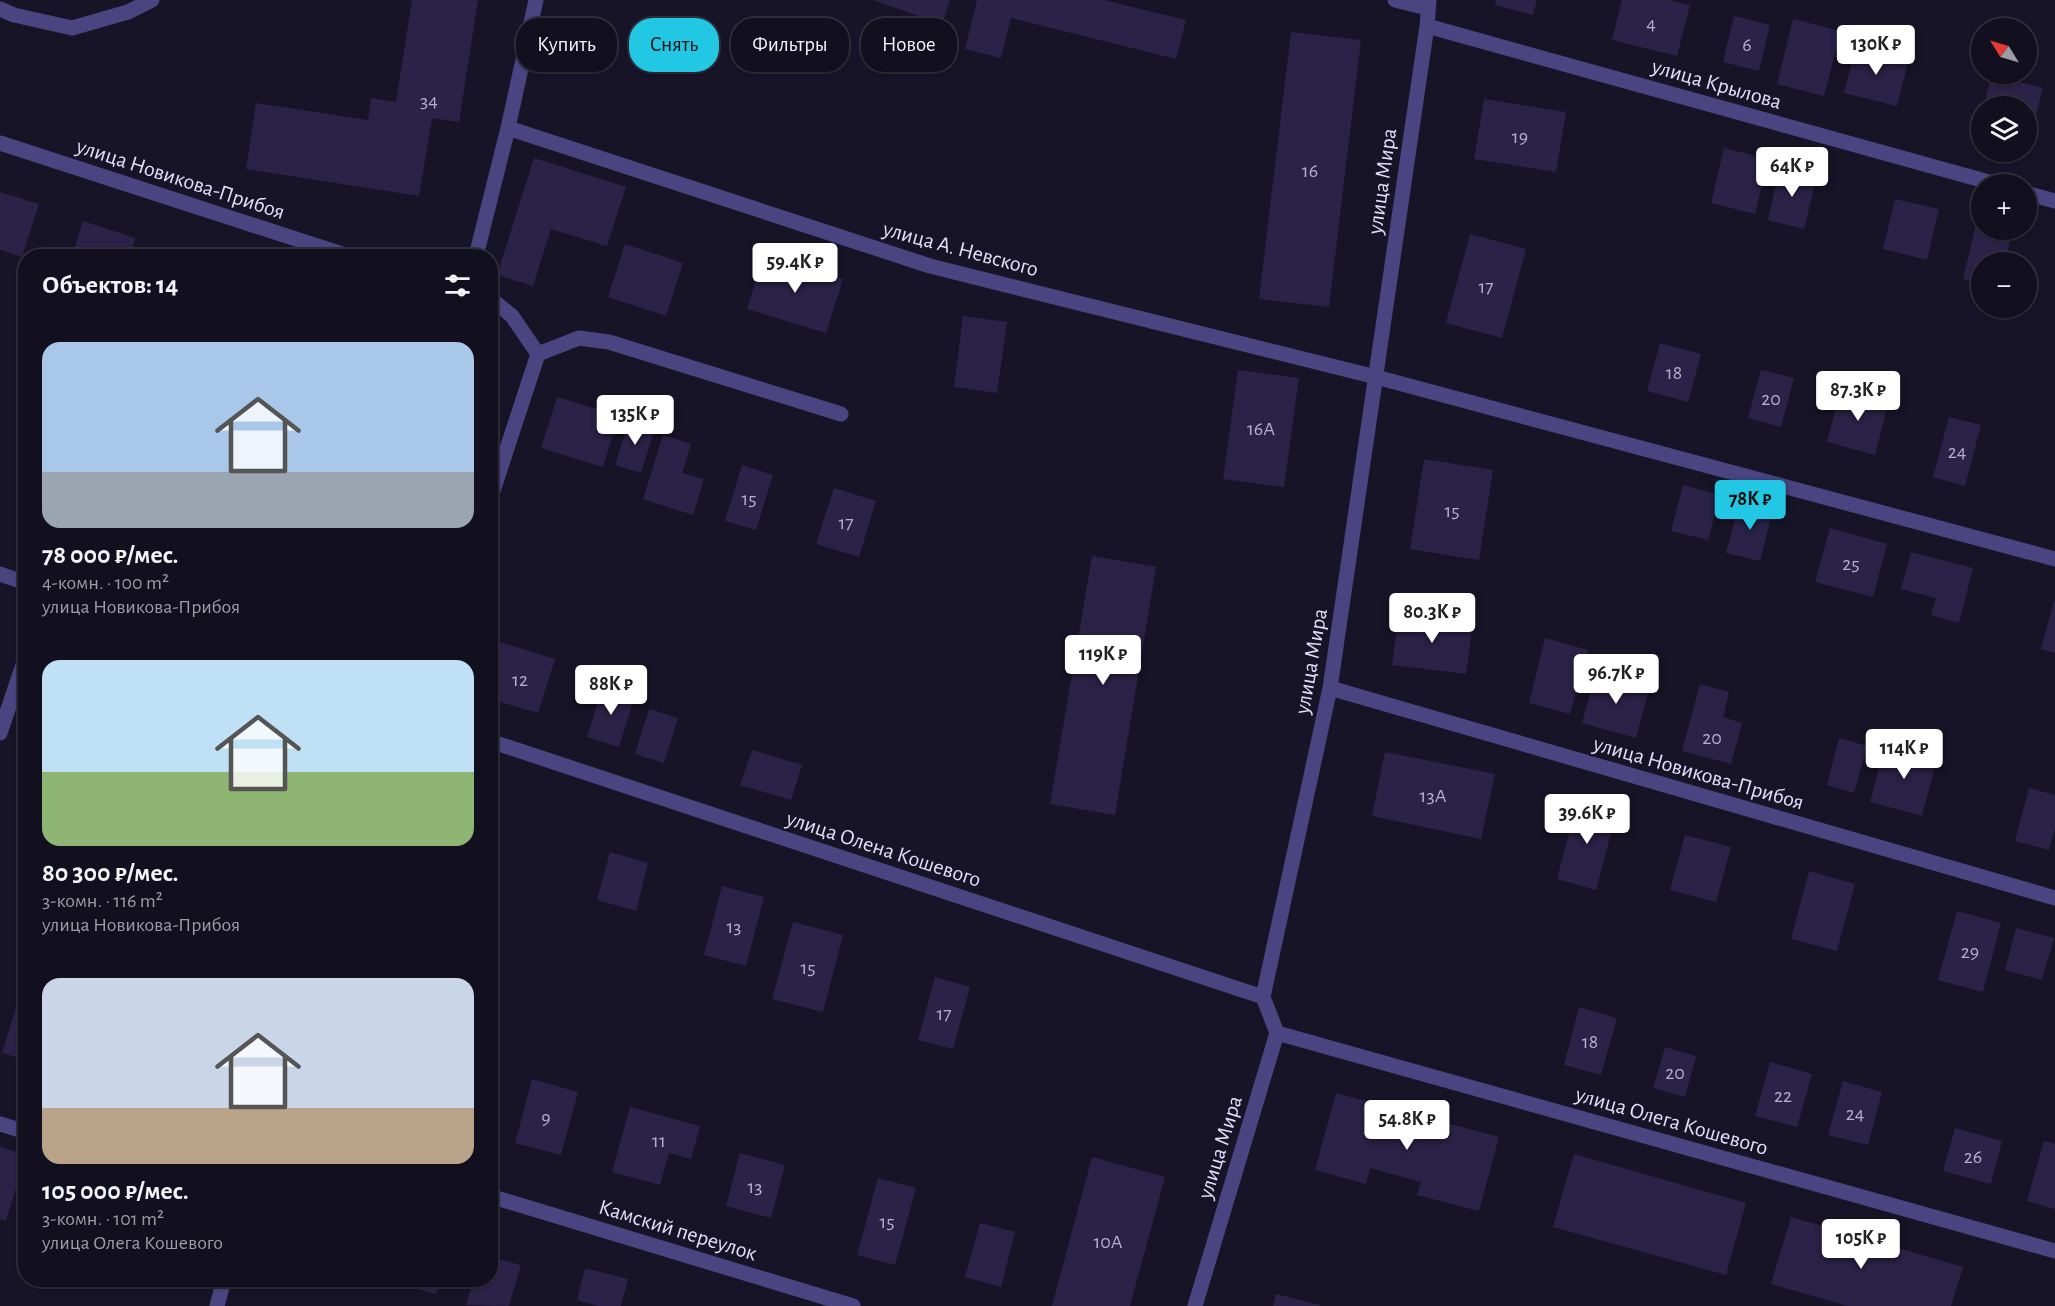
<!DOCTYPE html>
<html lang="ru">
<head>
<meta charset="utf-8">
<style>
	body { margin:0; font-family:"Alegreya Sans",sans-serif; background:#1b1827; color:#f1f3f6; height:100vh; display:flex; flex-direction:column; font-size:22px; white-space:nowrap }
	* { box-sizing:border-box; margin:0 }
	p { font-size:20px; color:#9c9ca4 }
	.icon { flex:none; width:33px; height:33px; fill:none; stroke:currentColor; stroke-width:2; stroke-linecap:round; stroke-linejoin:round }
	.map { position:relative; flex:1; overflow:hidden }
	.drawer { position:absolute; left:18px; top:249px; width:480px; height:1038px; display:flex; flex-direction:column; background:#120f1e; border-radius:24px; box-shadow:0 2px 4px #0004,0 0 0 2px #312f3c }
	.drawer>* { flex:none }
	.top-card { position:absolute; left:516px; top:18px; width:570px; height:54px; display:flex; gap:12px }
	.needle { width:39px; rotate:307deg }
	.tools { position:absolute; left:1971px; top:18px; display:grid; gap:12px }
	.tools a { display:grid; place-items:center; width:66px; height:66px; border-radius:50%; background:#120f1e; box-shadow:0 2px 4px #0004,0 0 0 2px #312f3c; font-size:30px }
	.price { position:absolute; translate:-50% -51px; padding:0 14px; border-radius:6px; background:#fff; color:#222; font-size:20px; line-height:39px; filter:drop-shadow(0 2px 3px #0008) }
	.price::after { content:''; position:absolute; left:50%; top:36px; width:18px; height:14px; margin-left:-9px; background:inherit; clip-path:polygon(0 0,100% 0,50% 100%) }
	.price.selected { background:#22c7e4; color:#111 }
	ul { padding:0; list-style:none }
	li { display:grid; align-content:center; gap:12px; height:318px; padding:0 24px }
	li span { display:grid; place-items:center; height:186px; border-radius:18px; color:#555 }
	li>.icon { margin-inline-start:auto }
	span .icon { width:108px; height:108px; fill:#fffc; stroke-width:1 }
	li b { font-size:26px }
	h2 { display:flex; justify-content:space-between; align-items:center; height:72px; padding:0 24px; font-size:26px }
	.pill { padding:0 21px; border-radius:24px; background:#120f1e; box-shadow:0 2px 4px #0004,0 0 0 2px #312f3c; font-size:21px; line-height:54px }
	.pill.selected { background:#22c7e4; color:#111 }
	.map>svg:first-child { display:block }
	.building { fill:#2b2247 }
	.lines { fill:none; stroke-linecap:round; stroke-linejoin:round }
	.minor { stroke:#4a4581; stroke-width:15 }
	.labels { text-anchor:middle; stroke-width:5; stroke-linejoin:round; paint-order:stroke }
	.number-label { font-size:20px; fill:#b5b0ce }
	.street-label { font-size:22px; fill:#e3dffb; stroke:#181428 }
</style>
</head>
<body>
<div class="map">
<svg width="2055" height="1306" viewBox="0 0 2055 1306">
	<rect width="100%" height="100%" fill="#181428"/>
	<path class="building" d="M 412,0 L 478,0 L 459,122 L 432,118 L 419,196 L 246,169 L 256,103 L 368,120 L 371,98 L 396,102 Z
		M 873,0 L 950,0 L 942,24 Z
		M 977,0 L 1104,0 L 1186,20 L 1176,59 L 1011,18 L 1001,58 L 965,49 Z
		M 1496,0 L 1537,0 L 1533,15 L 1495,5 Z
		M 1622,0 L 1668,0 L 1690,5 L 1677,56 L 1612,40 Z
		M 1734,16 L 1770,25 L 1759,71 L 1723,62 Z
		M 1793,19 L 1841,31 L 1824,96 L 1777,84 Z
		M 1291,32 L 1361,40 L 1329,307 L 1259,299 Z
		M 1856,46 L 1909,59 L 1897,106 L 1844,93 Z
		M 1991,75 L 2043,88 L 2027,149 L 2026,106 L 1984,106 Z
		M 1484,99 L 1566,112 L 1556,172 L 1474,159 Z
		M 1724,148 L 1768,159 L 1755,214 L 1711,203 Z
		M 534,158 L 626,187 L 607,246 L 551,229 L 533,286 L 497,275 Z
		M 1780,167 L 1817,176 L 1804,229 L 1768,220 Z
		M 0,192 L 39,204 L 22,257 L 0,250 Z
		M 1895,199 L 1939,209 L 1927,260 L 1883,249 Z
		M 83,221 L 135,238 L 130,256 L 72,255 Z
		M 1976,224 L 1982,225 L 1982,230 L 1999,230 L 2012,232 L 2005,262 L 1982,262 L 1982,283 L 1963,279 Z
		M 1470,234 L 1526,249 L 1502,338 L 1446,323 Z
		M 625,244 L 683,263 L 666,316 L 608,297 Z
		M 764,254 L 843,279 L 826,333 L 747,309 Z
		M 963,316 L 1007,322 L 997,393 L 954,387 Z
		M 1660,343 L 1701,354 L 1688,402 L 1647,391 Z
		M 1238,370 L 1299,378 L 1284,487 L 1223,479 Z
		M 1761,370 L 1794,378 L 1781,427 L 1748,418 Z
		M 1841,389 L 1889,401 L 1875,455 L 1827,442 Z
		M 557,397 L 619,416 L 603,467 L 541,448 Z
		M 1949,417 L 1981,425 L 1965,486 L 1933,477 Z
		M 629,420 L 655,428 L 641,473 L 615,465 Z
		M 663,435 L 691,444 L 682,473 L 704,479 L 693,515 L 643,499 Z
		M 1424,459 L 1493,470 L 1479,560 L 1410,549 Z
		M 742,465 L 773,475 L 756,530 L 725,521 Z
		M 1683,485 L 1720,495 L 1708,540 L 1671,531 Z
		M 834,488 L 876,501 L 859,557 L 816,544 Z
		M 1740,501 L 1773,510 L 1760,561 L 1726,553 Z
		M 25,522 L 26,522 L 26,553 L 16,550 Z
		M 1830,528 L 1887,544 L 1873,597 L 1815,582 Z
		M 1911,552 L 1973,568 L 1959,623 L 1931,615 L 1936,598 L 1901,589 Z
		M 1092,556 L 1156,567 L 1115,815 L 1050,804 Z
		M 2054,601 L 2055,601 L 2055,653 L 2041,649 Z
		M 1399,613 L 1473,623 L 1466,674 L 1392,665 Z
		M 1545,638 L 1588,650 L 1570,714 L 1529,703 Z
		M 490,639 L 555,659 L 538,713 L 490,699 Z
		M 1596,672 L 1650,686 L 1636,738 L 1582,723 Z
		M 1700,684 L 1729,692 L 1723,717 L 1742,723 L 1731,764 L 1682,751 Z
		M 603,686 L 635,696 L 619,747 L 587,737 Z
		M 649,709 L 678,718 L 664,763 L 635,754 Z
		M 1839,738 L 1867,746 L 1854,793 L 1827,785 Z
		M 1885,745 L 1937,759 L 1922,816 L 1870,802 Z
		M 752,750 L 802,765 L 791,800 L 740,785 Z
		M 1385,752 L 1495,774 L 1481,839 L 1372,816 Z
		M 2029,788 L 2055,795 L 2055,828 L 2049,850 L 2015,841 Z
		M 1578,800 L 1617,810 L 1596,890 L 1557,879 Z
		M 1685,835 L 1731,847 L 1716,902 L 1670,890 Z
		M 610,852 L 648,863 L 636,911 L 597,900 Z
		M 1809,871 L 1855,884 L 1837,951 L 1791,939 Z
		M 722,886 L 764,897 L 746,966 L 704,955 Z
		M 1957,911 L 2001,923 L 1983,992 L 1938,980 Z
		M 793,922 L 843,935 L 823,1012 L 772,999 Z
		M 2016,928 L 2054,938 L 2042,980 L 2005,970 Z
		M 935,977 L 970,987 L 953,1049 L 918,1040 Z
		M 17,1004 L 26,1007 L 26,1060 L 2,1053 Z
		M 1579,1007 L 1617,1018 L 1601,1075 L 1564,1065 Z
		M 1665,1047 L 1696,1056 L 1685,1097 L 1653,1088 Z
		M 1770,1062 L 1812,1074 L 1797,1127 L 1755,1116 Z
		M 532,1079 L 578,1092 L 561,1155 L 515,1143 Z
		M 1843,1081 L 1882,1092 L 1868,1145 L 1828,1135 Z
		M 1336,1093 L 1499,1137 L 1479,1211 L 1417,1195 L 1421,1182 L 1370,1168 L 1366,1184 L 1315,1170 Z
		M 630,1107 L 700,1126 L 691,1159 L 669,1153 L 660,1185 L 612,1172 Z
		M 1955,1128 L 2002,1141 L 1991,1184 L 1943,1171 Z
		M 2044,1141 L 2055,1144 L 2055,1209 L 2027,1201 Z
		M 0,1147 L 26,1155 L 6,1221 L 0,1219 Z
		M 740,1153 L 785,1165 L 771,1218 L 726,1206 Z
		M 1574,1154 L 1746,1203 L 1726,1275 L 1553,1227 Z
		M 1092,1157 L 1165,1177 L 1130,1306 L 1052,1306 Z
		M 878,1178 L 916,1188 L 895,1265 L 857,1255 Z
		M 1791,1217 L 1963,1267 L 1951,1306 L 1848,1306 L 1771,1284 Z
		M 980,1223 L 1015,1232 L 1001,1287 L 965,1277 Z
		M 490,1257 L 521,1265 L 509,1306 L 466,1305 L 473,1280 L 490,1280 Z
		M 585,1268 L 628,1279 L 621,1306 L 599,1306 L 577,1300 Z
		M 392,1280 L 440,1280 L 436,1294 L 391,1282 Z
		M 1276,1294 L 1320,1305 L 1320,1306 L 1273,1306 Z"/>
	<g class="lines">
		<path class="minor" d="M 1395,0 L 1427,8
			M 0,9 L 14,15 L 72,28 L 128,12 L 152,0
			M 1427,26 L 1996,184
			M 508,128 L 930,266 L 1376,377 L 2055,559
			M 0,143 L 348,256
			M 2026,193 L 2055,201
			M 476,256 L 508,128 L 536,0
			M 490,298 L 512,316 L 538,354 L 490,500
			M 538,354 L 579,338 L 609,342 L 841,414
			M 0,574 L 26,583
			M 1330,688 L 2055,898
			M 0,733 L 26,656
			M 490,741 L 1263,997
			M 1277,1033 L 2055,1251
			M 0,1124 L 26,1132
			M 490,1196 L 853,1306
			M 217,1306 L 224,1280
			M 1195,1306 L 1277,1033 L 1263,997 L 1330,688 L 1427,26 L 1429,0"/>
	</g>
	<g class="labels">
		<g class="number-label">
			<text x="1651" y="30">4</text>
			<text x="1747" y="51">6</text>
			<text x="429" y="107">34</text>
			<text x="1520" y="143">19</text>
			<text x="1310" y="177">16</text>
			<text x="1486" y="293">17</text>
			<text x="1674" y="379">18</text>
			<text x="1771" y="405">20</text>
			<text x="1261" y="435">16А</text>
			<text x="1957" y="458">24</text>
			<text x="749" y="505">15</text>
			<text x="1452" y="517">15</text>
			<text x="846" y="529">17</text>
			<text x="1851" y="570">25</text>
			<text x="520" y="686">12</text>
			<text x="1712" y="744">20</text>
			<text x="1433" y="802">13А</text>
			<text x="734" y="933">13</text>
			<text x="1970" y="958">29</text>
			<text x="808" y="974">15</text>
			<text x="944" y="1020">17</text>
			<text x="1590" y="1048">18</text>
			<text x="1675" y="1079">20</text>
			<text x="1783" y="1102">22</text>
			<text x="1855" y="1120">24</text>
			<text x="546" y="1124">9</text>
			<text x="659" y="1147">11</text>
			<text x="1973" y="1163">26</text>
			<text x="755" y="1193">13</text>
			<text x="887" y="1228">15</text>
			<text x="1108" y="1248">10А</text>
		</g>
		<g class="street-label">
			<text transform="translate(1717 83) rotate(16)" y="8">улица Крылова</text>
			<text transform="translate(181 178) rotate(18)" y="8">улица Новикова-Прибоя</text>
			<text transform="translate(1381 181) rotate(-82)" y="8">улица Мира</text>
			<text transform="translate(961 248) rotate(15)" y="8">улица А. Невского</text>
			<text transform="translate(1310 661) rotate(-80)" y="8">улица Мира</text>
			<text transform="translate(1699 772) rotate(16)" y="8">улица Новикова-Прибоя</text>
			<text transform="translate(884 848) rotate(18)" y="8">улица Олена Кошевого</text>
			<text transform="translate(1672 1120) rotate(16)" y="8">улица Олега Кошевого</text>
			<text transform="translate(1219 1147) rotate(-73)" y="8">улица Мира</text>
			<text transform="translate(678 1229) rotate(17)" y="8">Камский переулок</text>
		</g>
	</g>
</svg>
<div class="tools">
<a><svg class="needle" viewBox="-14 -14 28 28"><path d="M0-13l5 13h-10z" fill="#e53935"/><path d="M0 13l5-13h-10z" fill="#9c9ca4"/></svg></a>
<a><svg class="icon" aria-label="layers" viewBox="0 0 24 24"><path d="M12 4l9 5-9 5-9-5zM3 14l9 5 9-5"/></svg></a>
<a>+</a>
<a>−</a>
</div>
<b class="price" style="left:1876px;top:76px">130K ₽</b>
<b class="price" style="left:1792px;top:198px">64K ₽</b>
<b class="price" style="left:795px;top:294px">59.4K ₽</b>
<b class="price" style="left:1858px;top:422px">87.3K ₽</b>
<b class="price" style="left:635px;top:446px">135K ₽</b>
<b class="price selected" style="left:1750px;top:531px">78K ₽</b>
<b class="price" style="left:1432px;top:644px">80.3K ₽</b>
<b class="price" style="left:1103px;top:686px">119K ₽</b>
<b class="price" style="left:1616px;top:705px">96.7K ₽</b>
<b class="price" style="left:611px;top:716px">88K ₽</b>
<b class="price" style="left:1904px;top:780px">114K ₽</b>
<b class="price" style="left:1587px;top:845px">39.6K ₽</b>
<b class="price" style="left:1407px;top:1151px">54.8K ₽</b>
<b class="price" style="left:1861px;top:1270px">105K ₽</b>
<div class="top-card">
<a class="pill">Купить</a>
<a class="pill selected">Снять</a>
<a class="pill">Фильтры</a>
<a class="pill">Новое</a>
</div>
<section class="drawer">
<h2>Объектов: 14<svg class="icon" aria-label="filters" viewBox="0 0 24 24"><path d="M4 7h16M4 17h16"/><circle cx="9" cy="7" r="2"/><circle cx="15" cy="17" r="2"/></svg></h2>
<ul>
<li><span style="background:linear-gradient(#a9c7e8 70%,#9aa5b1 0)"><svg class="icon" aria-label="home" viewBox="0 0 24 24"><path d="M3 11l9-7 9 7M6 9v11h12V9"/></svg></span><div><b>78 000 ₽/мес.</b><p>4-комн. · 100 m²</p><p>улица Новикова-Прибоя</p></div></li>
<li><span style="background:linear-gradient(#bfe0f5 60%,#8fb573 0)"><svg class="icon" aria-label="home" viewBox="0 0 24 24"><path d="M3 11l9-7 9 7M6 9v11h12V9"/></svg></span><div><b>80 300 ₽/мес.</b><p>3-комн. · 116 m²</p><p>улица Новикова-Прибоя</p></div></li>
<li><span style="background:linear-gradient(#c9d6e8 70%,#b9a48a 0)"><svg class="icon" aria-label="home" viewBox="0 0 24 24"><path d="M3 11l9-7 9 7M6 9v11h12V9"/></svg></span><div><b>105 000 ₽/мес.</b><p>3-комн. · 101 m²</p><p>улица Олега Кошевого</p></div></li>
</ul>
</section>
</div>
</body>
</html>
